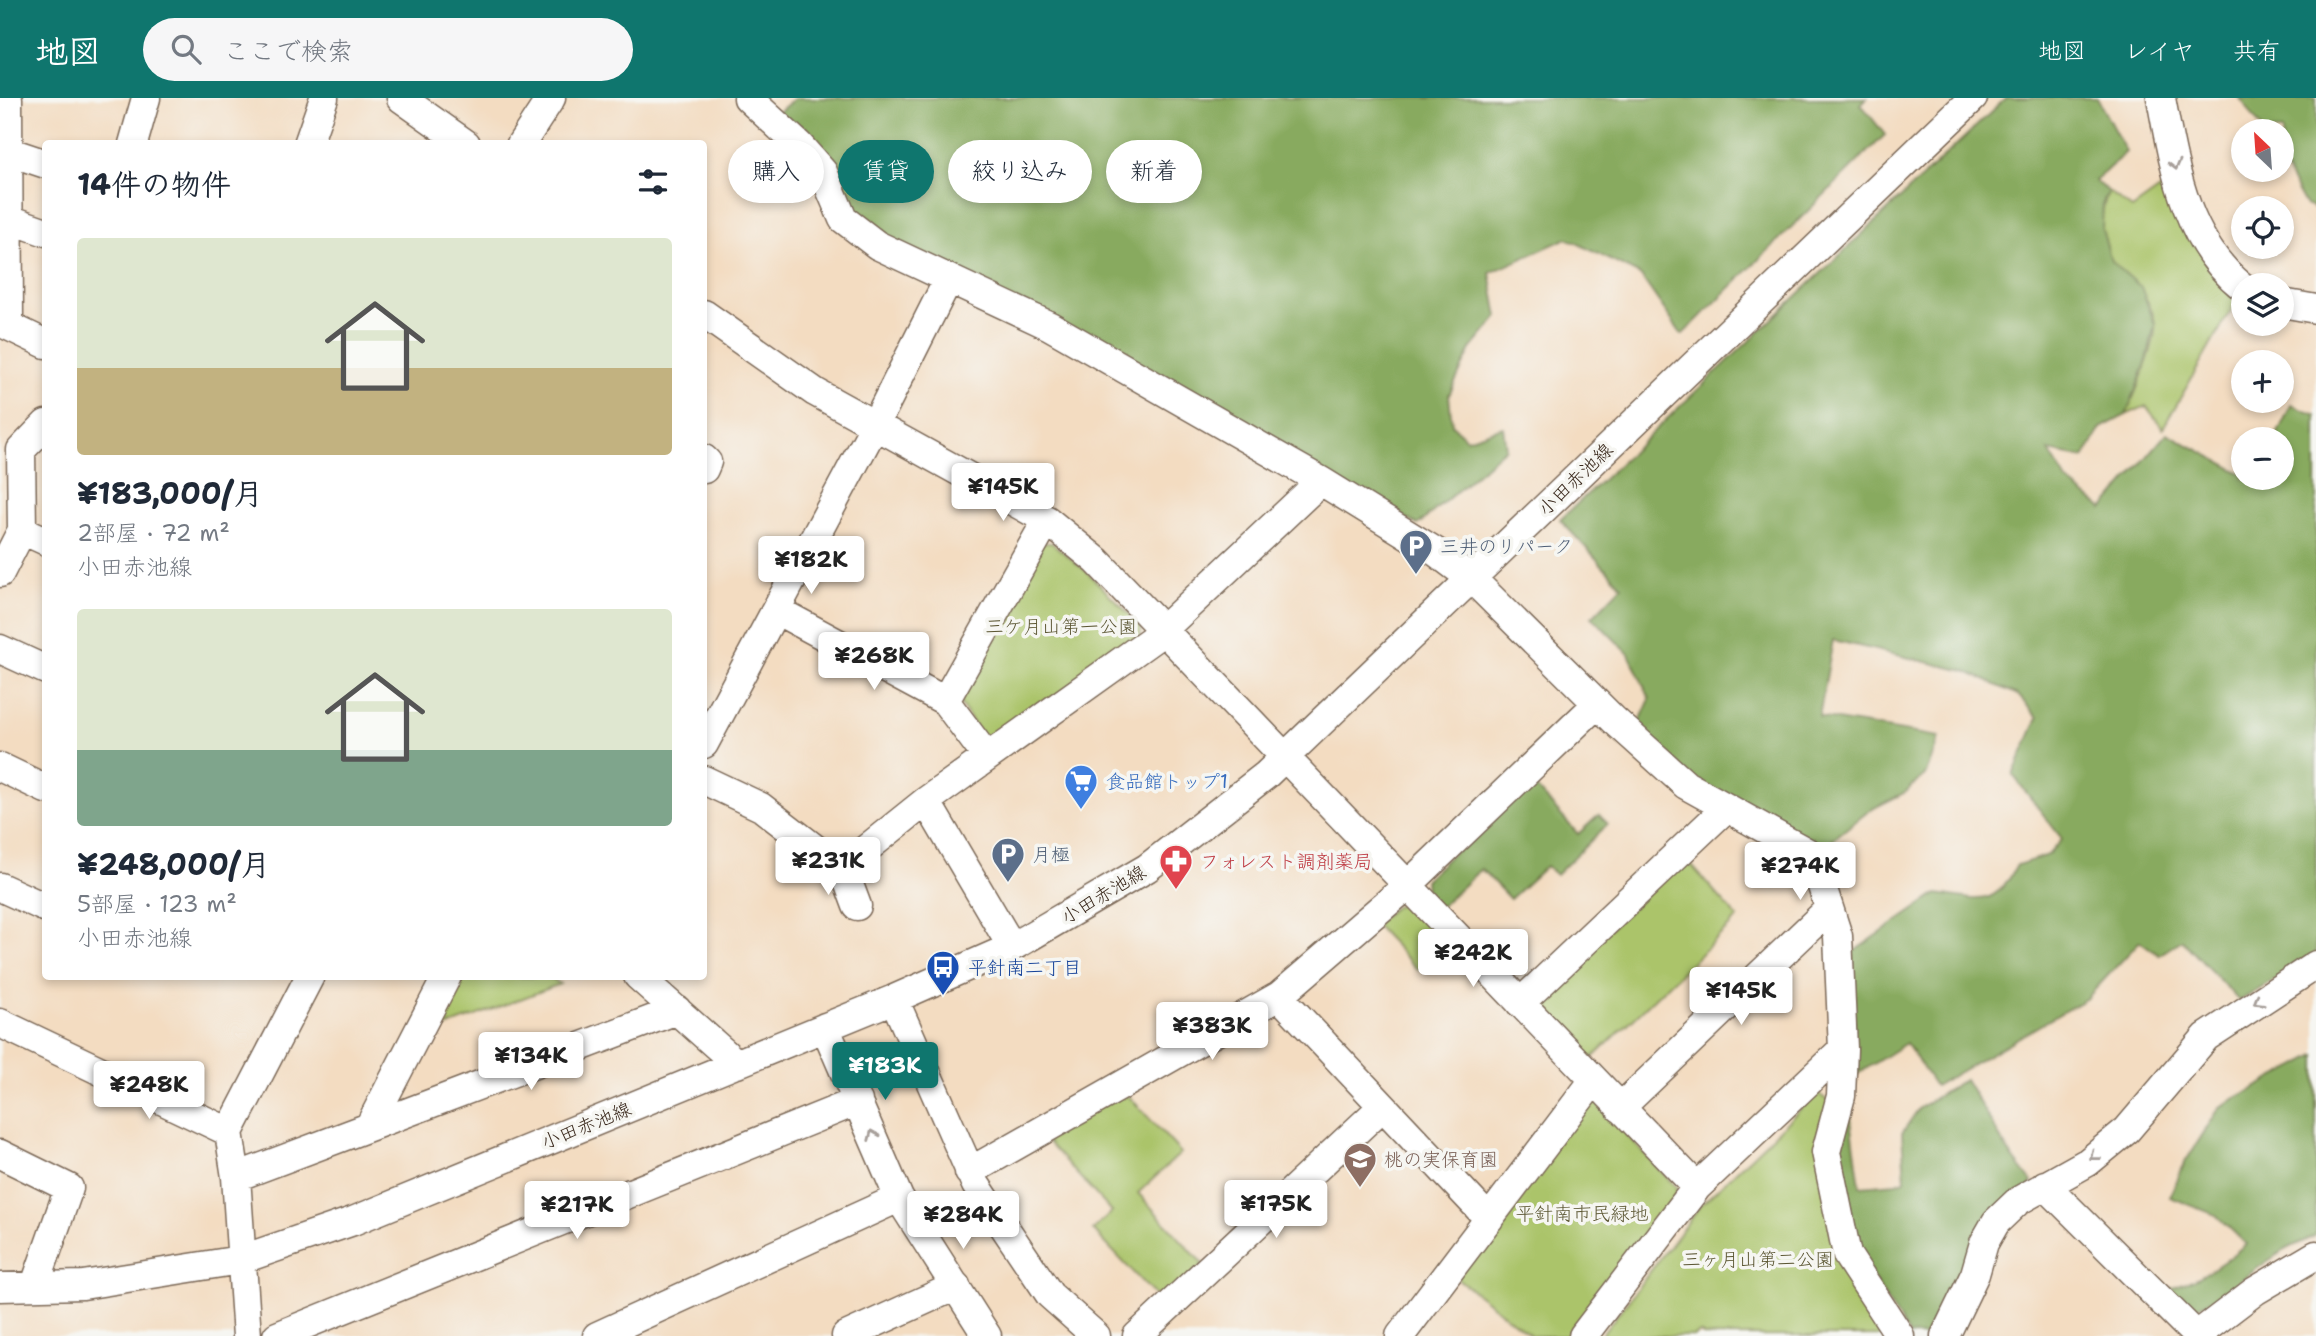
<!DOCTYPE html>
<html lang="ja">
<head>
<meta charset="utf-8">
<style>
	body { margin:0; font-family:"Shantell Sans","Klee One",sans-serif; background:#f6f6f7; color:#1f2937; height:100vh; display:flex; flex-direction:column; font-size:26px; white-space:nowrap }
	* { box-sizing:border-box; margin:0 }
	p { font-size:23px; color:#747a83 }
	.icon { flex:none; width:38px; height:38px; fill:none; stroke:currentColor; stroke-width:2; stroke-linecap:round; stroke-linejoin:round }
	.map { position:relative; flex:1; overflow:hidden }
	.panel { position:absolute; left:42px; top:42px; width:665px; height:840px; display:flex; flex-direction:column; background:#fff; border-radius:7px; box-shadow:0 4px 10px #0003 }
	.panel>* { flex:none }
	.banner { position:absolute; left:728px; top:42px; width:665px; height:63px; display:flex; gap:14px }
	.needle { width:46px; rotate:335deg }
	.tools { position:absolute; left:2231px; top:21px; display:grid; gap:14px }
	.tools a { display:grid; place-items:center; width:63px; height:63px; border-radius:50%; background:#fff; box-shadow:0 4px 10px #0003; font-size:35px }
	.price { position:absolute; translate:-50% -60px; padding:0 16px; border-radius:7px; background:#fff; color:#222; font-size:23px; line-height:46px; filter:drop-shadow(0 2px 4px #0008) }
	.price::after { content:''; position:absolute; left:50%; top:42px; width:21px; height:16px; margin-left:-10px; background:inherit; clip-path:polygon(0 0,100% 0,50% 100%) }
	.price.on { background:#0f766e; color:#fff }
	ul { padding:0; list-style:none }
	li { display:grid; align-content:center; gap:14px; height:371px; padding:0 35px }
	li span { display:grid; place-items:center; height:217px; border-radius:7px; color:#555 }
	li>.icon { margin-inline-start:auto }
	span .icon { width:126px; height:126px; fill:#fffc; stroke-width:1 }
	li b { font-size:30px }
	h2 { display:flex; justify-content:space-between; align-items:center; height:84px; padding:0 35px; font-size:30px }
	.tag { padding:0 24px; border-radius:32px; background:#fff; box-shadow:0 4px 10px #0003; font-size:24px; line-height:63px }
	.tag.on { background:#0f766e; color:#fff }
	header { display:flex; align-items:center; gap:42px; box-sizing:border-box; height:98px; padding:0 35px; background:#0f766e; color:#fff }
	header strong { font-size:33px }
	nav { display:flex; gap:38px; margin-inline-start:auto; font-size:24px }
	.search { width:490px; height:63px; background:#f6f6f7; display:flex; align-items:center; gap:18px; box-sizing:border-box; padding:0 24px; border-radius:38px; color:#747a83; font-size:26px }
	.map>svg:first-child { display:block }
	.green { fill:#abc46a; stroke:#737744; stroke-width:2 }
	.forest { fill:#88aa5e; stroke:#626a3e; stroke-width:2 }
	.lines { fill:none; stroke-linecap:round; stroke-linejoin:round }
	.minor-casing { stroke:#7b6857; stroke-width:31 }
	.minor { stroke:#fff; stroke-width:28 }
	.oneway { stroke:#a79f9a }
	.labels { text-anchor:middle; stroke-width:7; stroke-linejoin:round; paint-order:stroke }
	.street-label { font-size:19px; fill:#3b2a1e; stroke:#f6f6f2 }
	.service-label { font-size:19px; fill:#4e5e75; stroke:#f6f6f2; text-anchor:start }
	.park-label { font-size:19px; fill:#5d5835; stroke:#f6f6f2 }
	.shop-label { font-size:19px; fill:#366cbe; stroke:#f6f6f2; text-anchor:start }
	.health-label { font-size:19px; fill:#be3a42; stroke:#f6f6f2; text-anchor:start }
	.transit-label { font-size:19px; fill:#164399; stroke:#f6f6f2; text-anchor:start }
	.education-label { font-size:19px; fill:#785e54; stroke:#f6f6f2; text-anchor:start }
</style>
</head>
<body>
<header>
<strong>地図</strong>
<div class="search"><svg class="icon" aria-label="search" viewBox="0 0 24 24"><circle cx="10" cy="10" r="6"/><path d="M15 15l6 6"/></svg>ここで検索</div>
<nav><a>地図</a><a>レイヤ</a><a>共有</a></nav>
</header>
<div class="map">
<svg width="2316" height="1238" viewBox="0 0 2316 1238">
	<rect width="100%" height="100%" fill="#f6f6f2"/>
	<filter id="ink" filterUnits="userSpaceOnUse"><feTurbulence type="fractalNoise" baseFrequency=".0143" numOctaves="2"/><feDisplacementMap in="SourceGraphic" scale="14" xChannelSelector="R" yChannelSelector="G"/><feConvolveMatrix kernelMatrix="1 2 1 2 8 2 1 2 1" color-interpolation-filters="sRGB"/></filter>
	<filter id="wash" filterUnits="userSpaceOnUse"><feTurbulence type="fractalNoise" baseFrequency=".00686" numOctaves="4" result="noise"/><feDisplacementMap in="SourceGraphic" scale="28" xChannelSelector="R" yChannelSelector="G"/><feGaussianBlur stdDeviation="1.57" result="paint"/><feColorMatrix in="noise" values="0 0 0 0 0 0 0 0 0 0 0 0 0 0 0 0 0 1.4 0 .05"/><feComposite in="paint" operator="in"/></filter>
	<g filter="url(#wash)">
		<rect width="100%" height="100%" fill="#f3dcc1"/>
		<path class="green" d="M 2174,81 L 2234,195 L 2234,207 L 2163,330 L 2146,308 L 2126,317 C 2134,297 2158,245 2155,225 C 2151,197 2131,184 2114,165 C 2098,148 2099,112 2109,94 L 2132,111 Z
			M 1041,445 L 1052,445 L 1087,474 L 1142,529 L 1140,538 L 995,646 L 985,643 L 956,599 Z
			M 1685,760 L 1738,820 L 1587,965 L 1538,914 L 1538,898 Z
			M 1397,807 L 1408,807 L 1445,846 L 1418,872 L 1374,826 Z
			M 456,879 L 550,879 L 560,886 L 425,937 Z
			M 1125,994 L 1181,1055 L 1138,1095 L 1203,1166 L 1162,1205 L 1093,1132 L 1112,1114 L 1044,1040 Z
			M 1817,995 L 1830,1004 L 1890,1238 L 1705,1238 L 1700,1235 L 1694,1238 L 1601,1238 L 1700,1108 Z
			M 1596,1005 L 1676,1089 L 1677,1098 L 1570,1238 L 1532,1238 L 1453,1177 L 1584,1006 Z"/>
		<path class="forest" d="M 795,0 L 1867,0 L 1861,6 L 1885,37 L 1682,237 L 1640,177 L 1567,140 L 1490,175 L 1498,219 L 1471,251 L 1449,297 L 1452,327 L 1467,341 L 1503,329 L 1506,350 L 1418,427 L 884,141 L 849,116 L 776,16 Z
			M 2006,0 L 2097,0 L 2126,54 L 2095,83 L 2109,94 L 2103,104 L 2102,131 L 2111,163 L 2141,189 L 2155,226 L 2147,262 L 2126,317 L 2101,330 L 2084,360 L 2049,353 L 2067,383 L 2103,411 L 2167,335 L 2243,376 L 2244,380 L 2256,382 L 2282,380 L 2282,341 L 2275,341 L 2291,307 L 2316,317 L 2316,858 L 2239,903 L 2182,842 L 2159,857 L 2140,843 L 2087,900 L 1935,988 L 1906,945 L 1853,979 L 1847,858 L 1937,796 C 1981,802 1994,811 2017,767 L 2048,757 L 2062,741 L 2013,677 L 2038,620 L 2018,597 L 1965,573 L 1833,542 L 1819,619 L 1939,639 L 1926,676 L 1906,694 L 1870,712 L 1818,753 L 1691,681 L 1636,632 L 1650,601 L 1629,556 L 1592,519 L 1622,488 L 1560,422 Z
			M 2240,0 L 2316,0 L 2316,111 L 2305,107 L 2282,65 L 2282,33 L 2264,33 Z
			M 1529,682 L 1578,736 L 1599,717 L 1608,726 L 1556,777 L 1546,768 L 1510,801 L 1481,771 L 1439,810 L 1426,796 L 1425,782 Z
			M 2316,957 L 2316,1137 C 2303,1144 2289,1149 2277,1157 C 2255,1170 2207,1211 2186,1212 L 2166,1192 C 2198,1183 2221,1167 2246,1146 L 2216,1117 L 2170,1099 L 2184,1066 L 2220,1009 Z
			M 1965,981 L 2008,1053 L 2032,1084 L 1934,1238 L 1910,1238 L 1856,1154 L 1834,1055 L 1850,1014 L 1860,1088 L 1897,1085 L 1905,1082 L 1902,1035 L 1919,1010 Z"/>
	</g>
	<g filter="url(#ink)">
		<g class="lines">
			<defs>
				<path id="minor" d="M 8,0 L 9,228
					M 401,0 L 466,46
					M 748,0 L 799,47 L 823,74 L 843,121 L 877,147 L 1050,228 L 1321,383 L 1436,454 L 1472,481 L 1614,622 L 1686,687 L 1812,757 L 1838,838 L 1843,951 L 1841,998 L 1826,1054 L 1847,1157 L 1900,1238
					M 2161,0 C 2174,69 2185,144 2244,190
					M 133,46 L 146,0
					M 308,46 L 324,0
					M 521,46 L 551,0
					M 7,53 L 46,66
					M 0,125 L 9,121 L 46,134
					M 2282,205 L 2316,211
					M 704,216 L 815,294 L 1047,422 L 1097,463 L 1697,1089
					M 0,224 L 46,246
					M 704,361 L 707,364 L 704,371
					M 22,432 L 21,352 L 46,326
					M 0,475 L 22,432 L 46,443
					M 776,512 L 945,603 L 987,659
					M 0,551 L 46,572
					M 945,603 L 1047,422
					M 704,646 L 875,327 L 948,182
					M 0,669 L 46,691
					M 704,682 L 761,709 L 844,773 L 850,764 L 926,703 L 1154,540 L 1321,383
					M 926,703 L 1012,849
					M 844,773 L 857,808
					M 0,789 L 46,810
					M 638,878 L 737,966
					M 1279,898 L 1489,1121
					M 894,901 L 976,1087 L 1050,1197 L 1096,1238
					M 1520,905 L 1725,711
					M 0,925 L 229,1034 L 236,1079 L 247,1238
					M 825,929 L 899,1100 L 987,1238
					M 1620,1010 L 1828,812
					M 369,1029 L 677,912
					M 229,1034 L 310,878
					M 0,1056 L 69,1090 L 35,1187
					M 969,1074 L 1279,898 L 1408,787 L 1597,606
					M 236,1079 L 369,1029 L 447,878
					M 2045,1087 L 2197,1238
					M 0,1189 L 83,1187 L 240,1162 L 353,1123 L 894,901 L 1012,849 L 1147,770 L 1266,677 L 1973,0
					M 277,1238 L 858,1003
					M 597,1238 L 899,1100
					M 846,1238 L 956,1188
					M 1137,1238 L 1382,1009
					M 1400,1238 L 1594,982
					M 1583,1238 L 1697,1089 L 1843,951
					M 1945,1238 L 1975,1176 L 1984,1145 L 1996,1124 L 2018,1103 L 2088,1064 L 2127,1032 L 2206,939 L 2316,867
					M 2196,1238 L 2255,1193 L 2316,1157"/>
			</defs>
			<use href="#minor" class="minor-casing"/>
			<use href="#minor" class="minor"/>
		</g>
		<defs><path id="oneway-chevron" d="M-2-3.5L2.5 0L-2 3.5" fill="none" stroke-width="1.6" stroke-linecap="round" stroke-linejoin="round" transform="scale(1.75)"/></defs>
		<g class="oneway">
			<use href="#oneway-chevron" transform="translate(2175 67) rotate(76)"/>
			<use href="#oneway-chevron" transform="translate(2258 903) rotate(149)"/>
			<use href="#oneway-chevron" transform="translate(873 1037) rotate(-113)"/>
			<use href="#oneway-chevron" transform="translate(2094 1058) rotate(142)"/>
		</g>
	</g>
	<defs>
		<symbol id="parking-pin" viewBox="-11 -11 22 30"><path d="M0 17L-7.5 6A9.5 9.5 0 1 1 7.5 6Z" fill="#5c6f8a" stroke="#f6f6f2"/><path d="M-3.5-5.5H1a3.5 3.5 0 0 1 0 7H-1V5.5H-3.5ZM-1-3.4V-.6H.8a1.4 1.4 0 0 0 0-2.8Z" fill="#fff"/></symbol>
		<symbol id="supermarket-pin" viewBox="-11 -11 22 30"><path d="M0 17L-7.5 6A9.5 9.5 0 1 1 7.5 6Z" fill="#3f7fe0" stroke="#f6f6f2"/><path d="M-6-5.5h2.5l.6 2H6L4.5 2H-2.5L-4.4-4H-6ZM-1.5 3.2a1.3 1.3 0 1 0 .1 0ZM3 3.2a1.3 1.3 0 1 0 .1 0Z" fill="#fff"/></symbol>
		<symbol id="pharmacy-pin" viewBox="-11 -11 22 30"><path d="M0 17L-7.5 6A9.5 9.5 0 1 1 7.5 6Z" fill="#e0444e" stroke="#f6f6f2"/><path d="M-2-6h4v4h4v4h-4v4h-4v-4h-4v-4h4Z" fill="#fff"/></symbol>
		<symbol id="bus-pin" viewBox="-11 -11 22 30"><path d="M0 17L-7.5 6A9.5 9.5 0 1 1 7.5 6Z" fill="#1a4fb4" stroke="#f6f6f2"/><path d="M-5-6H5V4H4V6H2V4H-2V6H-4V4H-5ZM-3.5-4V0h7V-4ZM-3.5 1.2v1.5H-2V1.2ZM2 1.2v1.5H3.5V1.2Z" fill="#fff"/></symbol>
		<symbol id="school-pin" viewBox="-11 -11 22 30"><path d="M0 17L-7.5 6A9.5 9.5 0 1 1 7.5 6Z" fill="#8d6e63" stroke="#f6f6f2"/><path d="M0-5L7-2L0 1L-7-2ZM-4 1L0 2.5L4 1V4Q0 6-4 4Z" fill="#fff"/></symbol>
	</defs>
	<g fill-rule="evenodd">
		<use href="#parking-pin" x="1397" y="429" width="38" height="52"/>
		<use href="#supermarket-pin" x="1062" y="664" width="38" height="52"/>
		<use href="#parking-pin" x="989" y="737" width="38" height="52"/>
		<use href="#pharmacy-pin" x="1157" y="744" width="38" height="52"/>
		<use href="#bus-pin" x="924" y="850" width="38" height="52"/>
		<use href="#school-pin" x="1341" y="1042" width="38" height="52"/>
	</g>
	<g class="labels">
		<g class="street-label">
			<text transform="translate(1575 381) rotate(-44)" y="7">小田赤池線</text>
			<text transform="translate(1103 796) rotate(-31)" y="7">小田赤池線</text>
			<text transform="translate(586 1027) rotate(-22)" y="7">小田赤池線</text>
		</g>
		<g class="service-label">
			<text x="1440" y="455">三井のリパーク</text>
			<text x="1032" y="763">月極</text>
		</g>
		<g class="park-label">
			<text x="1061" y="535">三ケ月山第一公園</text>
			<text x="1582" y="1122">平針南市民緑地</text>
			<text x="1758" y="1168">三ヶ月山第二公園</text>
		</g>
		<g class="shop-label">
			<text x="1106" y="690">食品館トップ1</text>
		</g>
		<g class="health-label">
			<text x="1200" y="770">フォレスト調剤薬局</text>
		</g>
		<g class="transit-label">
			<text x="968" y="876">平針南二丁目</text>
		</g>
		<g class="education-label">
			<text x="1384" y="1068">桃の実保育園</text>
		</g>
	</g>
</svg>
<div class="tools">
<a><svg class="needle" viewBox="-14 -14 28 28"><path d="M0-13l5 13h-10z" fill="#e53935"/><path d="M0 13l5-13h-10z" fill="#747a83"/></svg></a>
<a><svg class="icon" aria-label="locate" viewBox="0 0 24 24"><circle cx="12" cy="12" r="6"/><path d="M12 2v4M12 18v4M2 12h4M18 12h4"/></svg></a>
<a><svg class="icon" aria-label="layers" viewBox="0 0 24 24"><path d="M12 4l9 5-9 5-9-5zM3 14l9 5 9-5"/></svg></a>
<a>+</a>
<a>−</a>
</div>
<b class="price" style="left:1003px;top:425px">¥145K</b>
<b class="price" style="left:811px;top:498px">¥182K</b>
<b class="price" style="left:874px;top:594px">¥268K</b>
<b class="price" style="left:828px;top:799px">¥231K</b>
<b class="price" style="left:1800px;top:804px">¥274K</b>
<b class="price" style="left:1473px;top:891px">¥242K</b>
<b class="price" style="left:1741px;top:929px">¥145K</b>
<b class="price" style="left:1212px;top:964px">¥383K</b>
<b class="price" style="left:531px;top:994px">¥134K</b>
<b class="price on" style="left:885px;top:1004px">¥183K</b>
<b class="price" style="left:149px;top:1023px">¥248K</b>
<b class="price" style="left:1276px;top:1142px">¥175K</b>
<b class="price" style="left:577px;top:1143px">¥217K</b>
<b class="price" style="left:963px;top:1153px">¥284K</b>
<div class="banner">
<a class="tag">購入</a>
<a class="tag on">賃貸</a>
<a class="tag">絞り込み</a>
<a class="tag">新着</a>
</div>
<section class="panel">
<h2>14件の物件<svg class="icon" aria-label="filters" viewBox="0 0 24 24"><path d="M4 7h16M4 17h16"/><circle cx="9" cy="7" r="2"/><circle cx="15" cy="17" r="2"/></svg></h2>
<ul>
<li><span style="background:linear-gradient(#dfe7d0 60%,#c2b280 0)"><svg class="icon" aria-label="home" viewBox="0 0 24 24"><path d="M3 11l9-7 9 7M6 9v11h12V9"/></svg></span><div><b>¥183,000/月</b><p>2部屋 · 72 m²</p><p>小田赤池線</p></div></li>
<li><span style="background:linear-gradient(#dfe7d0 65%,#7fa58c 0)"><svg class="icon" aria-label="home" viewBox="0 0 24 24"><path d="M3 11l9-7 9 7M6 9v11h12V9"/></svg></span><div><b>¥248,000/月</b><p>5部屋 · 123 m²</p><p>小田赤池線</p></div></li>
</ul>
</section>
</div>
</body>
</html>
